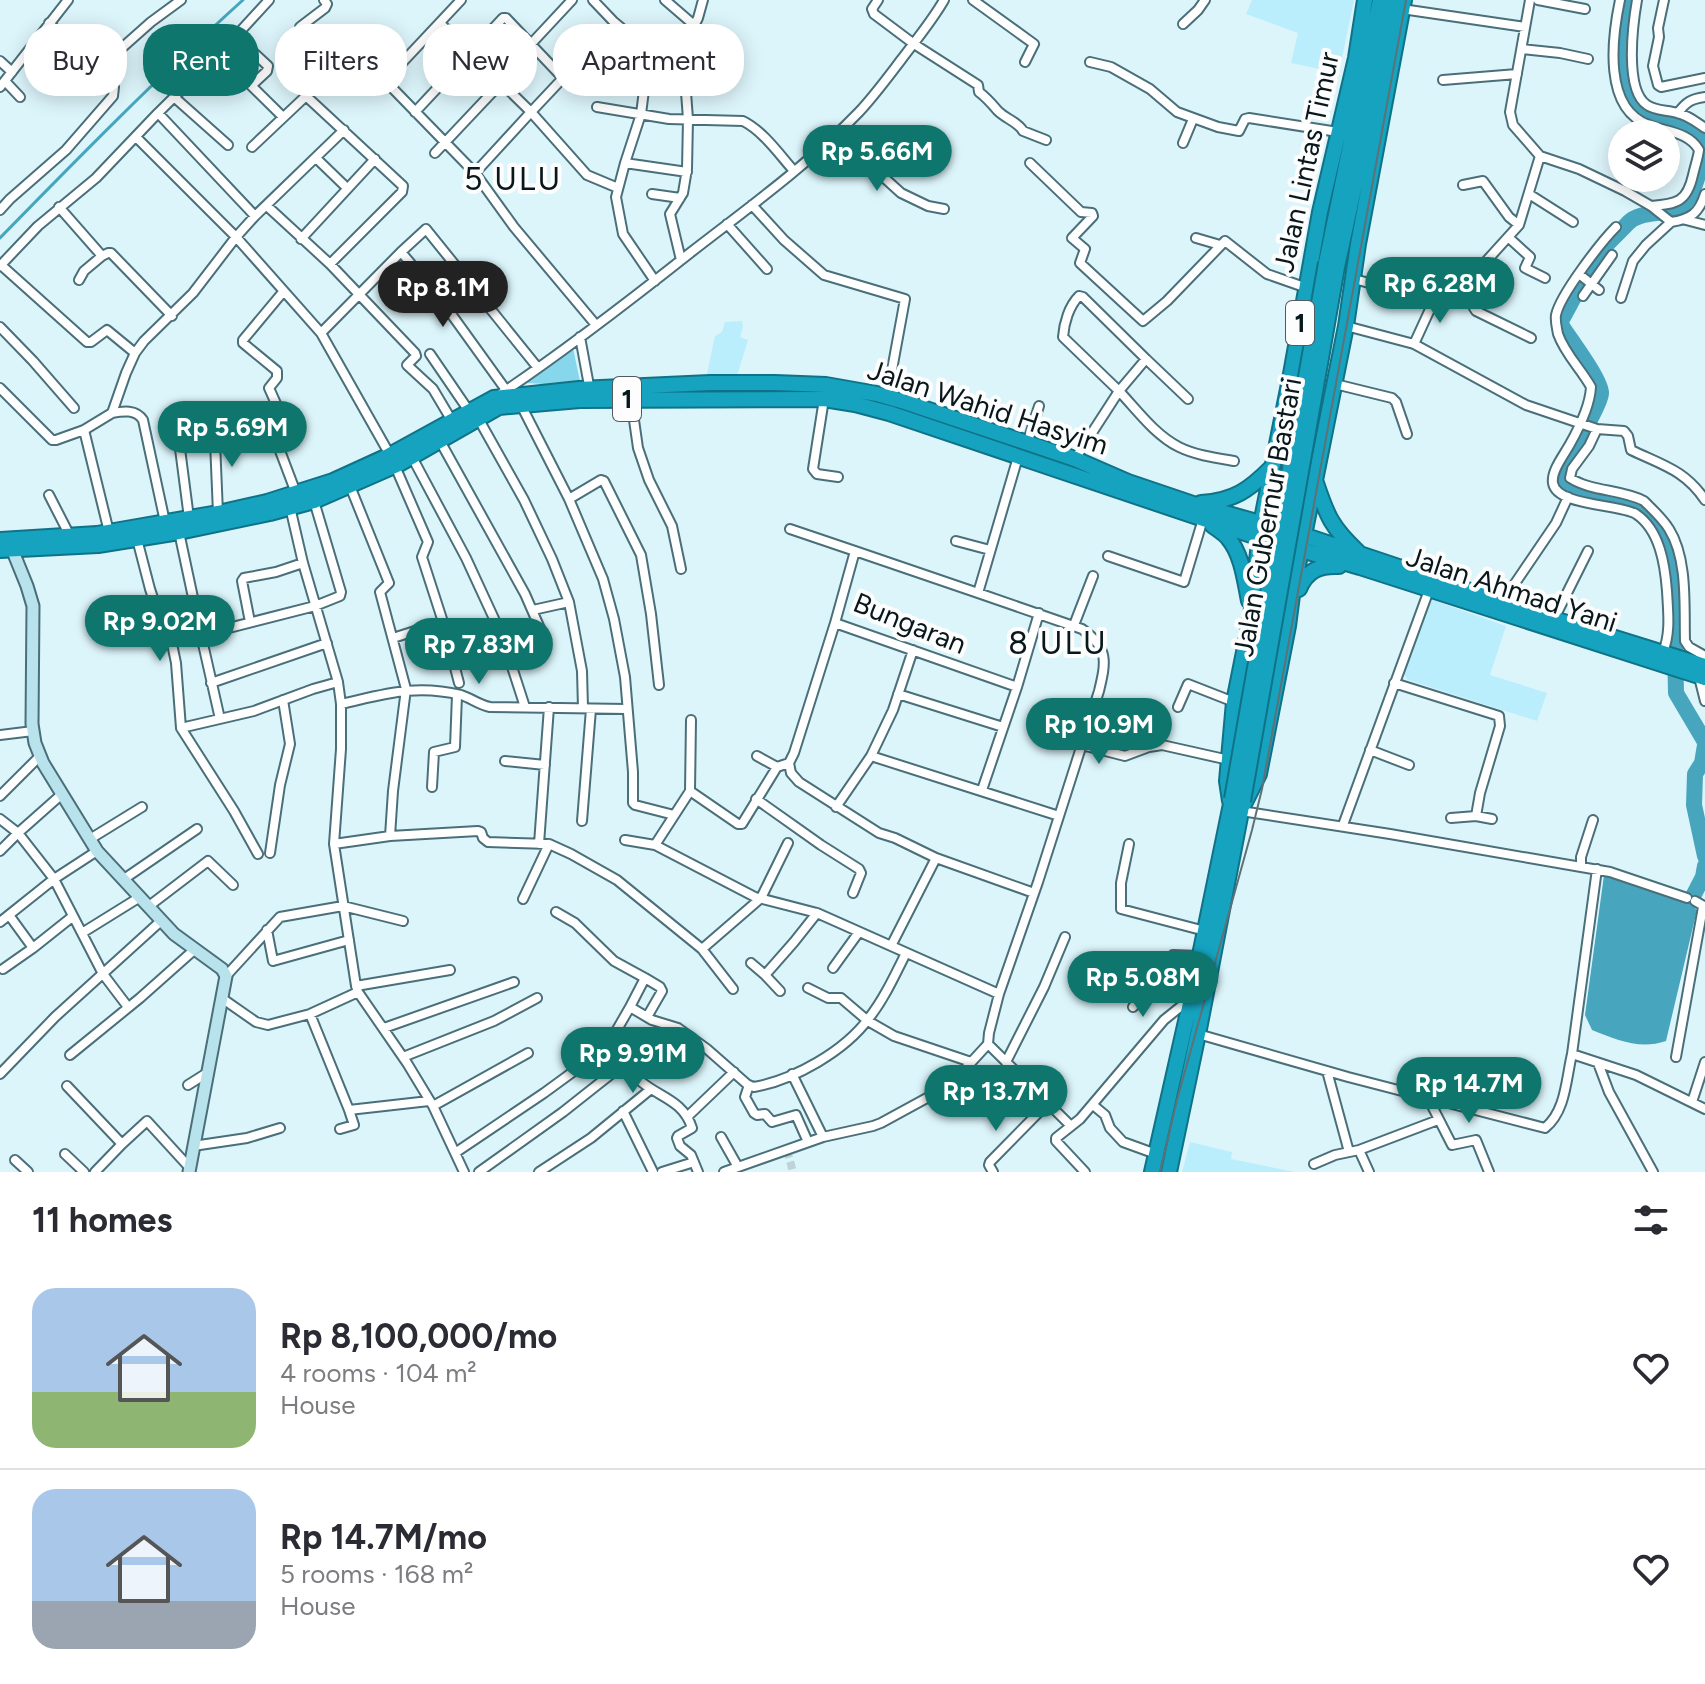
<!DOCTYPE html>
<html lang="en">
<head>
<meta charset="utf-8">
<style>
	body { margin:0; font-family:Figtree,sans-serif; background:#f2f2f3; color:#2b2b33; height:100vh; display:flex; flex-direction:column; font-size:30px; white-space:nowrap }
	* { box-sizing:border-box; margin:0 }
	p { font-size:26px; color:#7c7c81 }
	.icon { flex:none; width:44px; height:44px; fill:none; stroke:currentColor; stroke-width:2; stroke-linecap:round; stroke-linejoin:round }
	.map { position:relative; height:1172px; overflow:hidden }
	.panel { display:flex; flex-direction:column; background:#fff; flex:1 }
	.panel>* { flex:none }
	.hud { position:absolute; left:24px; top:24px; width:800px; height:72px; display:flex; gap:16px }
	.buttons { position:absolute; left:1608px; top:120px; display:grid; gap:16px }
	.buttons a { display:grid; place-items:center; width:72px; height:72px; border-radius:50%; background:#fff; box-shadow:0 4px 20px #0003; font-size:40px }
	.price { position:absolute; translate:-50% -68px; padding:0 18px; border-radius:28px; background:#0f766e; color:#fff; font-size:26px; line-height:52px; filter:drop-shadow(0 2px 4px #0008) }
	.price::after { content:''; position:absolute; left:50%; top:48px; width:24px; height:18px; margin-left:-12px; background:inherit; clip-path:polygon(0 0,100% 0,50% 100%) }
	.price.current { background:#222; color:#fff }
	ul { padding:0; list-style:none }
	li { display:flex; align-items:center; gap:24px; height:200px; padding:0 32px }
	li+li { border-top:2px solid #e1e1e2 }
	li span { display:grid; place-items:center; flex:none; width:224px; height:160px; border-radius:24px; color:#555 }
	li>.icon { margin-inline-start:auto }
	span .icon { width:96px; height:96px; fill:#fffc; stroke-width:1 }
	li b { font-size:34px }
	h2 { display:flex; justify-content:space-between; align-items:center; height:96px; padding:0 32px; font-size:34px }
	.chip { padding:0 28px; border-radius:32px; background:#fff; box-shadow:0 4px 20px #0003; font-size:28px; line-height:72px }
	.chip.current { background:#0f766e; color:#fff }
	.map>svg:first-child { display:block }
	.built { fill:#bbeefc }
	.green { fill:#86d7ec }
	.water { fill:#47a6bd }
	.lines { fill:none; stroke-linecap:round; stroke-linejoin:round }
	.stream { stroke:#47a6bd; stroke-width:3 }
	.river { stroke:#47a6bd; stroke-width:16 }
	.street-tunnel { stroke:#bcd4d9; stroke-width:8; stroke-dasharray:8 4; stroke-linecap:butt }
	.street-casing { stroke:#4a6f79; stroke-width:12 }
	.secondary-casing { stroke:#4a6f79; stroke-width:15 }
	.highway-casing { stroke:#107286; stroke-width:18 }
	.street { stroke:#fff; stroke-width:8 }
	.secondary { stroke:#b9e3ec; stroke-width:11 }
	.highway { stroke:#15a3c0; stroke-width:14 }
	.tram { stroke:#5e7176; stroke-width:2 }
	.highway-bridge-casing { stroke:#107286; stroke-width:18; stroke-linecap:butt }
	.highway-bridge { stroke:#15a3c0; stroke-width:14 }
	.labels { text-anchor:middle; stroke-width:8; stroke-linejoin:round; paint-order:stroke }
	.shield { fill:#fdfdfd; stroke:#525c5f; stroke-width:2 }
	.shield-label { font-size:26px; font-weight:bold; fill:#08171b }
	.street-label { font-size:28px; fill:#08171b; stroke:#fdfdfd }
	.quarter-label { font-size:32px; letter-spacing:2px; fill:#08171b; stroke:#fdfdfd }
</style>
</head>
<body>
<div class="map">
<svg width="1705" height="1172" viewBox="0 0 1705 1172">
	<rect width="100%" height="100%" fill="#dcf5fb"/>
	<path class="built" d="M 1252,0 L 1354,0 L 1339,73 L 1291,63 L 1298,33 L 1246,14 Z
		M 742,321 L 743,327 L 740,337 L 748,340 L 736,379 L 706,378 L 715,336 L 722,332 L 725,322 Z
		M 1427,598 L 1506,626 L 1490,675 L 1547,693 L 1537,721 L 1408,680 L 1401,671 Z
		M 1190,1142 L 1232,1152 L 1231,1159 L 1295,1172 L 1182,1172 Z"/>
	<path class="green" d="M 573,348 L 581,386 L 526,383 Z"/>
	<path class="water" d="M 1604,875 L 1689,904 L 1697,910 L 1666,1041 C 1640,1050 1617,1040 1592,1030 L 1585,1015 Z"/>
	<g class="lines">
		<path class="stream" d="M 0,238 C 79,157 159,76 243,0"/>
		<path class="river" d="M 1627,0 C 1623,29 1612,90 1640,110 C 1652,118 1668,118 1681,123 C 1690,127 1699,132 1703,142 C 1705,156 1694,200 1680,207 C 1664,216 1641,210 1628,223 C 1620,232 1610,240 1603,249 C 1586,272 1574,298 1560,323 C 1569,338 1601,379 1601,393 C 1601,405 1569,455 1561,471 L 1563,480 L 1582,495 L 1610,497 L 1632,502 L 1654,524 L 1664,541 L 1670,566 L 1674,598 L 1676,693 L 1705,742
			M 1705,745 L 1702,763 L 1695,774 L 1694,805 L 1705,856
			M 1689,904 L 1703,877 L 1705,866"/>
		<path class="street-tunnel" d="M 787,1150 L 793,1172"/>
		<defs>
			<path id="street" d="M 593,0 L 613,21 L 649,51 L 641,114 L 625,163 L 616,197 L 623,234 L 655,281
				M 665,0 L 694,25
				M 878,0 L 872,9 L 874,14 L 914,44 L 978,85 L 979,92 C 987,98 992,104 998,111 C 1006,119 1018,122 1023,131 L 1046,140
				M 973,0 L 1034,44 L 1025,62
				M 1530,0 L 1510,112 L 1513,125 L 1540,156 L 1579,169 L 1625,191 L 1651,206 L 1671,222 C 1691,219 1699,213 1705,194
				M 1538,0 L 1585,9
				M 1620,0 C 1612,38 1603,109 1649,125 C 1667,132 1689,132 1699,150 C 1698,158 1695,166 1693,175 C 1687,202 1677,204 1651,206
				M 1637,0 C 1633,23 1624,90 1647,105 C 1655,111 1668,110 1677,113 C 1688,115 1696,122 1705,128
				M 1664,0 L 1658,28 L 1659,37 L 1653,66 L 1658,85 L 1661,87 L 1705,78
				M 1402,9 L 1525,27
				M 49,23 L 97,70 L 151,22 L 181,0
				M 1183,24 L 1198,10 L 1205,0
				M 300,27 L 325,8 L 327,4 L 324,0
				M 236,36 L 268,66 L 267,71 L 252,85
				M 531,44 L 572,0
				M 1522,49 L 1560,53 L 1588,59
				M 219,54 L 283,117
				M 0,61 L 12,72
				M 367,62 L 475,173 L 514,227 L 596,325
				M 1090,62 L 1111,67 L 1150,89 L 1177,112 L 1218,127 L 1239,131 L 1245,119 L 1249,118 L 1338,132
				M 1443,80 L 1517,74
				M 5,81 L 20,97
				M 384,82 L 461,0
				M 621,85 L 645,88
				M 0,87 L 68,0
				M 174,97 L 228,145
				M 597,107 L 669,119 L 743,121 C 763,131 779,154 794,171
				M 415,112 L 502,19 L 503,18 L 506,18 L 563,78 L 531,112 L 441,24
				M 158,113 L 255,216
				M 1678,113 C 1686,102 1691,99 1705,97
				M 836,134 L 901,193 L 928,206 L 944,209
				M 136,137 L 236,237 L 321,333 L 390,455
				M 1183,143 L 1193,119
				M 252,147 L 306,96 L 403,186 L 402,192 L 330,264 L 267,206
				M 435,153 L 502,82
				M 316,158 L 347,188
				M 625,163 L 687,172
				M 1030,163 L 1081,212 L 1092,213 L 1093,216 L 1072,238 L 1085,249 L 1080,263 L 1143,321 L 1167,301 L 1225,241 L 1267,274 L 1307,288
				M 475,173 L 531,112 L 587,175 L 618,188
				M 1463,185 L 1483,181 L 1509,217 L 1519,225
				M 652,194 L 680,198
				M 1529,194 L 1573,222
				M 752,205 L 784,240 L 824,275 L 905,299 L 887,397
				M 59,207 L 102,256 L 84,271 L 79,280
				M 0,210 L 10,199 L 66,150 L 113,96 L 114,87 L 97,70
				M 1686,220 L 1705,225
				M 727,224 L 767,269
				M 1616,227 C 1601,242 1560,295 1556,315 C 1555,321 1557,328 1558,334 C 1565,354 1581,369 1591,387 C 1590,406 1579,428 1570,444 C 1564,455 1551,471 1553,483 C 1556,506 1620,504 1636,514 C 1660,530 1665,565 1667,591 C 1668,611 1671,633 1663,652
				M 1508,237 L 1530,257 L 1525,268 L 1545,278
				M 1196,238 L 1220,245
				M 301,239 L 375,159
				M 401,252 L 439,297 L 506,390
				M 102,256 L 108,253 L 111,253 L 172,316
				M 681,260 L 670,214 L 683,193 L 687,169 L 688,119 L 685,79 L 686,49 L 688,38 L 698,18 L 703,0
				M 330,264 L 415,353 L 416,356 L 407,365 L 433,389 L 452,421
				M 1,265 L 87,342 L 91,342 L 107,330 L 135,353
				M 0,266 L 38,226 L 96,178 L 158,113 L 236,36 L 269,0
				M 1579,274 L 1599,290
				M 1465,278 L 1474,308 L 1476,311 L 1531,338
				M 1354,279 L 1422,297 L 1437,293 L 1465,278 L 1480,268 L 1519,225 L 1540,156
				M 283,292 L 243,340 L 243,343 L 277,371 L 277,378 L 269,388 L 282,417 L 271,423 L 271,427 L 296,493
				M 1583,296 L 1612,255
				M 1621,298 L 1633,261 L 1646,245 L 1671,222
				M 1346,326 L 1414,344 L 1526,405 L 1597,429 L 1624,431 L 1628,436 L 1631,450 C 1662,465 1685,470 1705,500
				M 0,327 L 33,361 L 74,408
				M 321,333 L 401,252 L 426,229 L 538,368
				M 580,337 L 590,391
				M 1414,344 L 1437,294
				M 430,354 L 469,411
				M 1335,384 L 1392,398 L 1396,402 L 1407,434
				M 0,388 L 52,440 L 56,440 L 84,430 L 112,413 L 126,373 L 135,353 L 144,341 L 193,293 L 236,237 L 255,216 L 344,130
				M 499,395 C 565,351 628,302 690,253 C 748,208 808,165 859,112 C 874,96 888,77 901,60 C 916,40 932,21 944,0
				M 631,399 L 638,448 L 649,480 L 672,526 L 681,569
				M 824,399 L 813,469 L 817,474 L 838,477
				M 1188,399 L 1146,359 L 1119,391 C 1137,410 1155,435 1179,447 C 1195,455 1216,458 1234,461
				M 521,405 L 569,499 L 603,579 L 614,619 L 625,677 L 633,772 L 633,803 L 635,805 L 674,815
				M 112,413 C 123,411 136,409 143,420 L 165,522
				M 176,418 L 189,518
				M 478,418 L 524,500 L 552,559 L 569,602 L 582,671 L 583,708
				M 1597,429 L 1589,446 L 1572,469 L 1570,478 C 1592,492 1621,489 1644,501 C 1653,510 1663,519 1669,529 C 1688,559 1684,607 1685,641 L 1689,647 L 1705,656
				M 84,430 L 109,532
				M 440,441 L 525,594 L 542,633
				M 1027,444 L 1039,406
				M 412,457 L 466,558 L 502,636 L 525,707
				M 1075,459 L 1119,391 L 1063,337 C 1064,323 1069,306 1079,296 L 1083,297 L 1146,359
				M 395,466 L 428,542 L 422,557 L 443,622 L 459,683
				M 350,486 L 389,583 L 380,592 L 406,689 L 393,791 L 390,836
				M 49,495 L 70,536
				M 569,499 L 601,480 L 604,481 L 641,555 L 651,614 L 659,685
				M 290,507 L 303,563 L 338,682 L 341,704 L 341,749 L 334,844 L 356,986 L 358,992 L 407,1063 L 433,1106 L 464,1172
				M 218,513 L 214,418 L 216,414 L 232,412
				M 790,529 L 855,551
				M 179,532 L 201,635 L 315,606 L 340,596 L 341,592 L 314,501
				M 137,539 L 150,589 L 155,604 L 167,620 L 176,663 L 181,728 L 234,811 L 258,854
				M 956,541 L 990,550
				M 1108,556 L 1184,582 L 1203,519
				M 978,593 L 1082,629 C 1109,648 1106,662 1099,691 L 1038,882 L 999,994 L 989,1033 L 988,1044 L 1071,1126
				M 1503,601 L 1556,523 L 1568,497
				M 533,610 L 569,602
				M 1554,619 L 1588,551
				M 250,622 L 242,581 L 244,578 L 276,572 L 303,563
				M 1074,625 L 1093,576
				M 201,635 L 220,719
				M 393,638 L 443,622
				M 1699,677 L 1705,701
				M 211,683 L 327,643
				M 1394,683 L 1499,716 L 1500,726 L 1480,793 L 1476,816
				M 1017,687 L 835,623 L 855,551 L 978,593 L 1018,457
				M 898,694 L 1003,727
				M 341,704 C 386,694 415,684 461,695 C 471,698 479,705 490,707 L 627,709
				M 1178,707 L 1188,684 L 1234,702
				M 181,728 L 254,711 L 313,689 L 338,682
				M 0,735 L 33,731
				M 1082,745 L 1125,756 L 1149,747 L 1162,745 L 1229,760
				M 1370,750 L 1409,765
				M 757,756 L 777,767
				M 871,756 L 1059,816
				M 505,761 L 545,765
				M 789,763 L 791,773 L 799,782 L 879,833 L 895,838 L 936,858 L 1034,893
				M 432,787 L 434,752 L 455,747 L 457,695
				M 982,790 L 1017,687 L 1039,613
				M 690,791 L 738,824 L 742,824 L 777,767 L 789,763 L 794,753 L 835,623
				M 0,796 L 40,756
				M 756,799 L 821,845 L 859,869 L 861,873 L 853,893
				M 836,807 L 871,756 L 893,710 L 913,650
				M 1241,811 L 1390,834 L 1610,872 L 1687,898
				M 1451,818 L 1476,816 L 1492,819
				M 0,819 L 18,833 L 62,794
				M 582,821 L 591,709
				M 1343,825 L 1429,590
				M 90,839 L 142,807
				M 625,840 L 655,845 L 755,897 L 817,913 L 999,994
				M 334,844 L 390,836 L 478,831 L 481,832 L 483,838 L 488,842 L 549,844 L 571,854 L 617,880 L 702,949 L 761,898 L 788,843
				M 539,844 L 549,707
				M 1129,844 L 1121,883 L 1121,909 L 1205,931
				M 655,845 L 690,791 L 691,720
				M 0,851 L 18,833 L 54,879 L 103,974 L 128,1007
				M 270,853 L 280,785 L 290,744 L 283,700
				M 1581,866 L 1581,857 L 1593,820
				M 124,879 L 197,829
				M 523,899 L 549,844
				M 149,906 L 208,861 L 233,885
				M 556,912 L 575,923 L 614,961 L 645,978 L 630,1007 L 652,1020 L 678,1028 L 707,1049 L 748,1085 L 754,1087 C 794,1080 845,1051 869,1018 C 884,999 895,975 906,953
				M 0,922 L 54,879 L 97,851
				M 267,930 L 273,961 L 349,940
				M 82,933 L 140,897
				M 891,946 L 936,858
				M 33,948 L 72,917
				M 702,949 L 733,989
				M 751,963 L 765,975 L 794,942 L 817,913
				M 833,968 L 859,932
				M 3,969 L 33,948 L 9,915
				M 765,975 L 780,991
				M 226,976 L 280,917 L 343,906 L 403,921
				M 645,978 L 660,987 L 662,991 L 647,1017
				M 356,986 L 450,970
				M 808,988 L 828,998 L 841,998 L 868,1021 L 894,1036 L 971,1062
				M 223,999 L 256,1022 L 268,1025 L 310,1014 L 358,992
				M 1133,1007 L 1173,955 L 1199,956
				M 310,1014 L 349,1110 L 429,1101
				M 384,1028 L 514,982
				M 1198,1034 L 1348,1077 L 1545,1128 C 1566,1111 1566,1079 1572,1054 L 1636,1075 L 1705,1109
				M 607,1047 C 618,1057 627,1068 638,1079 C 657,1097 683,1099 692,1128 L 678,1136 L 677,1138 L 680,1146 L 691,1155 L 698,1172
				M 1572,1054 L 1597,869
				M 70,1055 L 140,998 L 194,950
				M 403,1057 L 494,1021 L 537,998
				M 1676,1057 L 1703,907 L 1702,905 L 1695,901
				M 1006,1062 L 1044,987 L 1065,937
				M 1598,1063 L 1609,1092 L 1653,1172
				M 1327,1071 L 1349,1152
				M 0,1074 L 55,1017 L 162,920
				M 792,1074 L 823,1137
				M 188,1085 L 207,1073
				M 749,1085 L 745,1097 L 754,1113 L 757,1115 L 765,1114 L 772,1122 L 796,1115 L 808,1142
				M 67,1086 L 122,1144 L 147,1121 L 189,1167
				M 1428,1098 L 1452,1145 L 1476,1140 L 1489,1172
				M 1692,1102 L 1705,1062
				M 1093,1105 L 1105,1115 L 1110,1128 L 1123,1142 L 1156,1154
				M 433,1106 L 528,1053
				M 623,1111 L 653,1172
				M 687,1117 L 734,1072
				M 340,1129 L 354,1125 L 349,1110
				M 721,1137 L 738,1167
				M 193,1146 L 247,1138 L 280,1128
				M 1359,1150 L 1369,1172
				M 455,1153 L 544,1093 L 607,1047 L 630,1007
				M 65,1154 L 84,1172
				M 15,1160 L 28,1172
				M 1314,1164 L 1335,1155 L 1359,1150 L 1438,1120
				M 95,1172 L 122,1144
				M 479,1172 L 563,1112 L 625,1063
				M 539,1172 L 591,1138 L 651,1089
				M 662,1172 L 694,1162
				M 724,1172 L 823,1137 L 873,1126 L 881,1123 L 936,1093 L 953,1082 L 988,1044
				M 993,1172 L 989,1165 L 990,1162 L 1048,1103
				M 1085,1172 L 1056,1141 L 1056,1138 L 1080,1119 L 1164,1020 L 1190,999"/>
			<path id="secondary" d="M 12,549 L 27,586 L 33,606 L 32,724 L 35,743 L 43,763 L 97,851 L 174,934 L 222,969 L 226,976 L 189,1172"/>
			<path id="highway" d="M 1326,263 L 1380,0
				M 1337,267 L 1359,166 L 1392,0
				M 1316,483 C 1327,516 1332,528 1358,552
				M 1201,503 C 1234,501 1249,490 1272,467
				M 1212,525 C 1217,529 1224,533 1228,538 C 1242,554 1245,581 1249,601
				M 0,540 L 97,534 L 218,513 L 267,502 L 333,481 L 390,455 L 494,398 L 579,389 L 710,383 L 775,383 L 826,385 L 877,394 L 905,402 L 1075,459 L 1128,482 L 1193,504 L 1306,536 L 1554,619 L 1705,666
				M 0,550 L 98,545 L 179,532 L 270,513 L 314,501 L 401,463 L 499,407 L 580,400 L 824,399 L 855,404 L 889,413 L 1260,538 L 1360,567 L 1705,678
				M 1299,589 C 1307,570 1320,565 1339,566
				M 1230,801 L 1227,781 L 1234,702 L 1251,617 L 1261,524 L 1291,374 L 1320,212 L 1356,58 L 1365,0
				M 1244,804 L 1259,774 L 1288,626 L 1292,595 L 1346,326 L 1358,244 L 1404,0
				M 1152,1172 L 1191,999 L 1232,799
				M 1169,1172 L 1199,1029 L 1243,801"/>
		</defs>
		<use href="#street" class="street-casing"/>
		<use href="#secondary" class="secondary-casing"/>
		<use href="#highway" class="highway-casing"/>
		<use href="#street" class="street"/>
		<use href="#secondary" class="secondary"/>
		<use href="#highway" class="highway"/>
		<path class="tram" d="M 1160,1172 L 1177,1100 L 1252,830 L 1262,789 L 1406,0"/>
		<defs>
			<path id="highway-bridge" d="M 1232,799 L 1326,263
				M 1243,801 L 1337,267"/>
		</defs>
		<use href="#highway-bridge" class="highway-bridge-casing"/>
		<use href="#highway-bridge" class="highway-bridge"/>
	</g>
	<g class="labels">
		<g class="shield">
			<rect x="1286" y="301" width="28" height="44" rx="6"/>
			<rect x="613" y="377" width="28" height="44" rx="6"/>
		</g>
		<g class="shield-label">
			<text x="1300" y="332">1</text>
			<text x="627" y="408">1</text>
		</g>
		<g class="street-label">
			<text transform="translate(1306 162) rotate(-78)" y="10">Jalan Lintas Timur</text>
			<text transform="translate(988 407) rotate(18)" y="10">Jalan Wahid Hasyim</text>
			<text transform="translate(1267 517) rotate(-80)" y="10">Jalan Gubernur Bastari</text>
			<text transform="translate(1512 589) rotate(18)" y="10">Jalan Ahmad Yani</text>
			<text transform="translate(910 623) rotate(22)" y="10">Bungaran</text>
		</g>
		<g class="quarter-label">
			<text x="513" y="190">5 ULU</text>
			<text x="1058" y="654">8 ULU</text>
		</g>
	</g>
</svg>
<div class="buttons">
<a><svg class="icon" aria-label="layers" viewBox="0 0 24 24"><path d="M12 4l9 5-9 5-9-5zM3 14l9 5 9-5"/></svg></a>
</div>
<b class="price" style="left:877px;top:193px">Rp 5.66M</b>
<b class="price" style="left:1440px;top:325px">Rp 6.28M</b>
<b class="price current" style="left:443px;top:329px">Rp 8.1M</b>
<b class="price" style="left:232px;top:469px">Rp 5.69M</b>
<b class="price" style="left:160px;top:663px">Rp 9.02M</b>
<b class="price" style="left:479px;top:686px">Rp 7.83M</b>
<b class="price" style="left:1099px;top:766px">Rp 10.9M</b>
<b class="price" style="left:1143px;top:1019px">Rp 5.08M</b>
<b class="price" style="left:633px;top:1095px">Rp 9.91M</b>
<b class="price" style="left:1469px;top:1125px">Rp 14.7M</b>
<b class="price" style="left:996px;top:1133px">Rp 13.7M</b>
<div class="hud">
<a class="chip">Buy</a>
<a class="chip current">Rent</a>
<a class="chip">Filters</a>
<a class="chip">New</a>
<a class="chip">Apartment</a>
</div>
</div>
<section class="panel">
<h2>11 homes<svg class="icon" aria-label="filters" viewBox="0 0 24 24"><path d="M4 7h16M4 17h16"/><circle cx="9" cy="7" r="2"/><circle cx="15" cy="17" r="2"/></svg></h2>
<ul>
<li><span style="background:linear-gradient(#a9c7e8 65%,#8fb573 0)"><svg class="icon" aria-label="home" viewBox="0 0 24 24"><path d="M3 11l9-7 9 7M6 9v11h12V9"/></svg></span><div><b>Rp 8,100,000/mo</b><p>4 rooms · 104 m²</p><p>House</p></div><svg class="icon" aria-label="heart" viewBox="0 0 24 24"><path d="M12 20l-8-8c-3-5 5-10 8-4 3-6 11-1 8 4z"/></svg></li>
<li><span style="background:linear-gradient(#a9c7e8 70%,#9aa5b1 0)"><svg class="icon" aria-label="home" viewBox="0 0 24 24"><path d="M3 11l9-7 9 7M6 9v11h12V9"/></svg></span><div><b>Rp 14.7M/mo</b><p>5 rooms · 168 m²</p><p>House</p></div><svg class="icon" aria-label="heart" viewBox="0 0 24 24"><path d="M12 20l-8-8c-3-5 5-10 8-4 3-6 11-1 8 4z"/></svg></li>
</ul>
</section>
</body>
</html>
